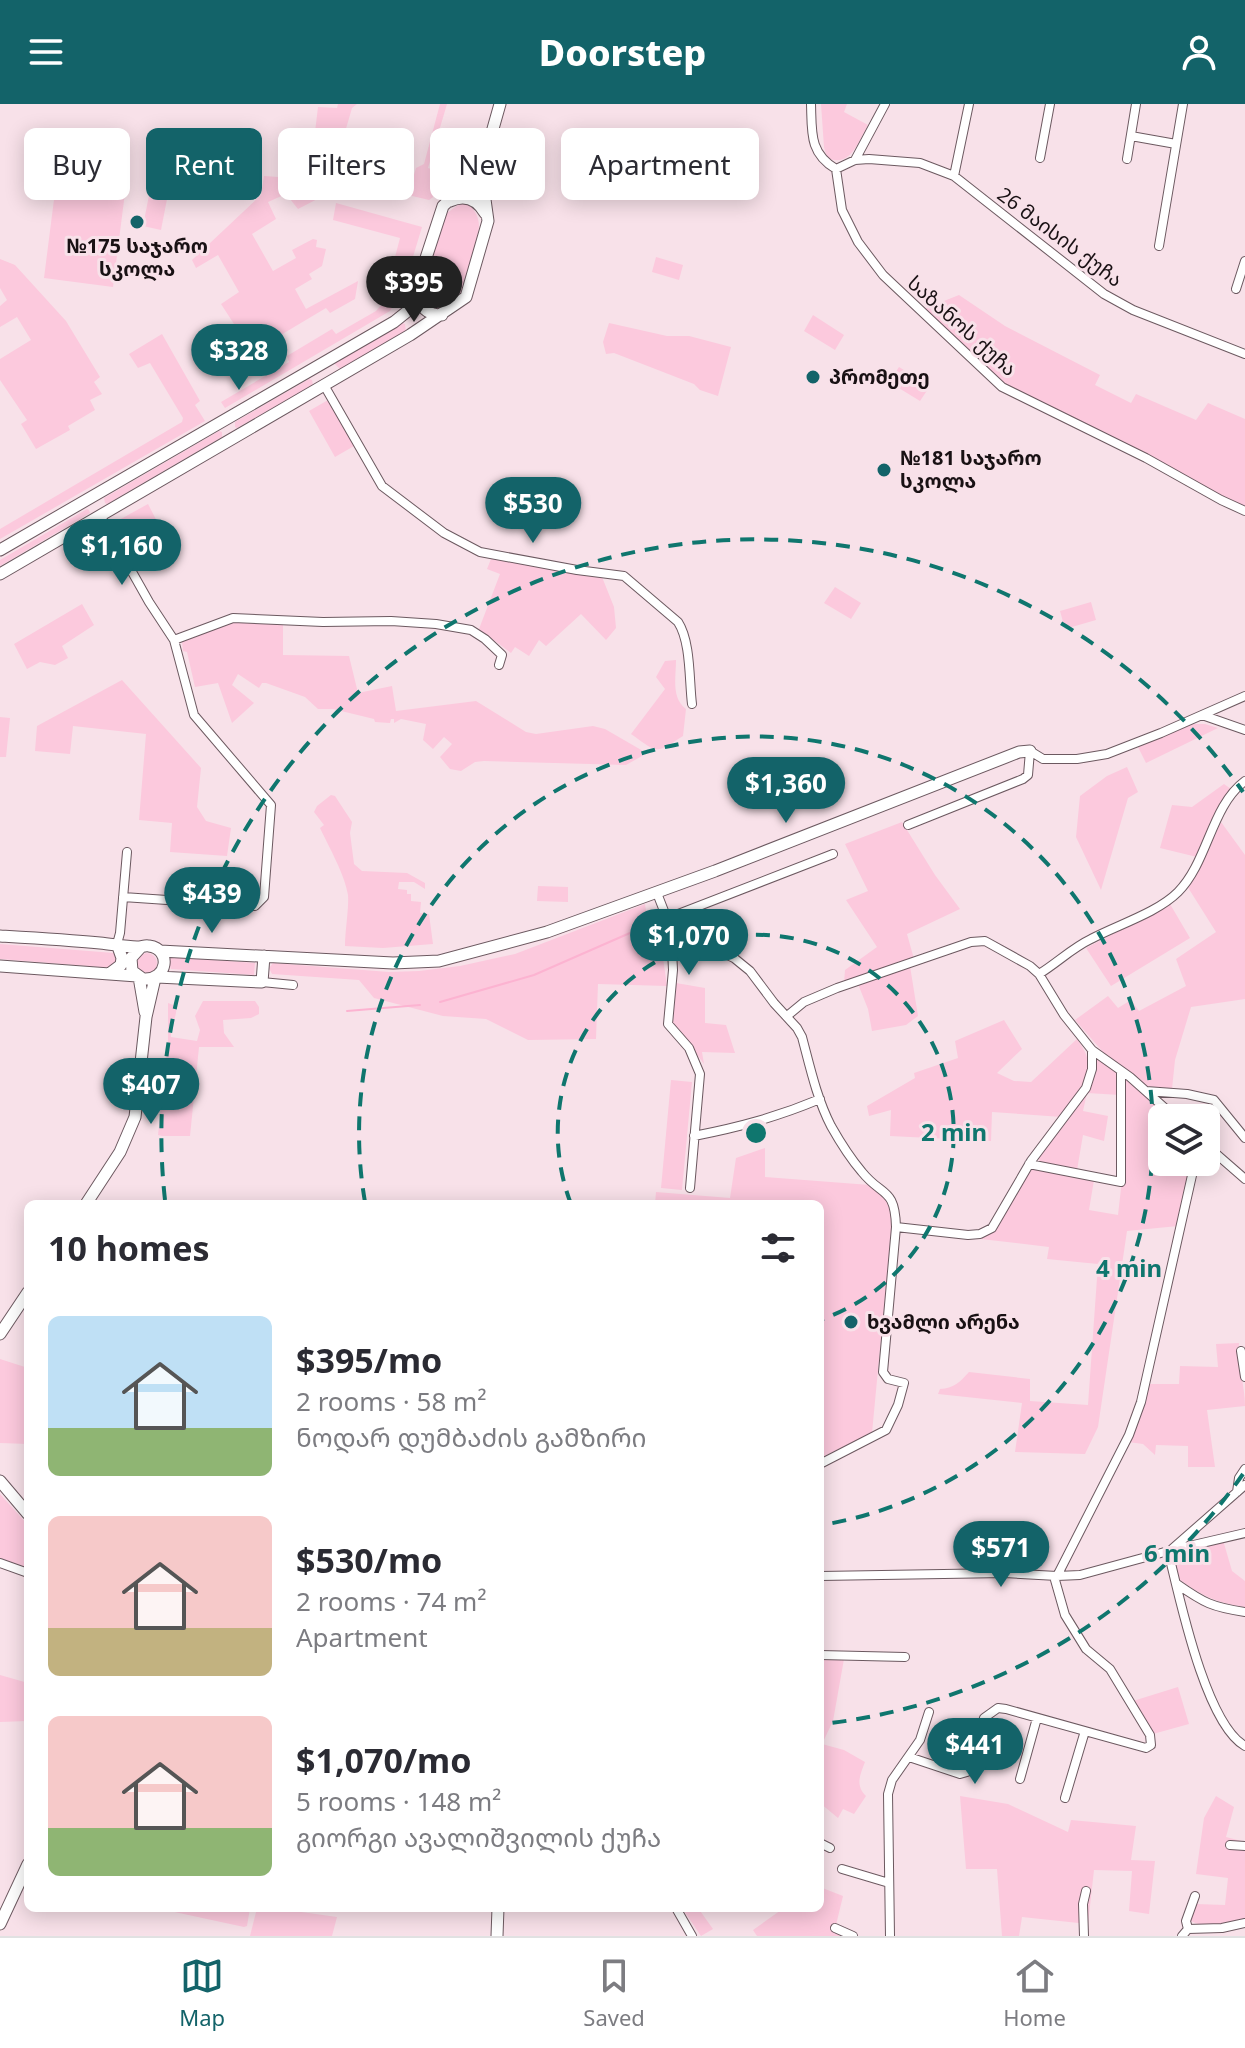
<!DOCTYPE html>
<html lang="en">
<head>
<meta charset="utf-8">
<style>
	body { margin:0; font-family:"Noto Sans","Noto Sans Georgian",sans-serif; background:#f2f2f3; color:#2b2b33; height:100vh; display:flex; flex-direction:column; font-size:30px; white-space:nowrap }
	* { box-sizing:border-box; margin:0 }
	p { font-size:26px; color:#7c7c81 }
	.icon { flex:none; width:44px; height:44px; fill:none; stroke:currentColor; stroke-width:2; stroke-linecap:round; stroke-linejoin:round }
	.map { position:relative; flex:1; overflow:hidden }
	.panel { position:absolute; left:24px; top:1096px; width:800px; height:712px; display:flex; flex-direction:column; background:#fff; border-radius:12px; box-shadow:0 4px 20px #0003 }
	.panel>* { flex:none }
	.guide { position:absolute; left:24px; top:24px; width:800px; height:72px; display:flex; gap:16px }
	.controls { position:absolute; left:1148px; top:1000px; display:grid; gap:16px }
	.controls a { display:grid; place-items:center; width:72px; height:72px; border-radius:12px; background:#fff; box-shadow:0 4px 20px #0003; font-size:40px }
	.price { position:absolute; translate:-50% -68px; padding:0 18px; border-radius:28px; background:#136369; color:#fff; font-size:26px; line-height:52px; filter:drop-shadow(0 2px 4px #0008) }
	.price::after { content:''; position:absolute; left:50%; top:48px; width:24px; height:18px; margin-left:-12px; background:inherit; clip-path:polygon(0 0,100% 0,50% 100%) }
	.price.current { background:#222; color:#fff }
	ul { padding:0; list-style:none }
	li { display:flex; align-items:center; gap:24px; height:200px; padding:0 24px }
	li span { display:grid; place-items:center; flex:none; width:224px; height:160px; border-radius:12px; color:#555 }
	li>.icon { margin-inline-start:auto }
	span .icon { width:96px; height:96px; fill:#fffc; stroke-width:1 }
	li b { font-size:34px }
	h2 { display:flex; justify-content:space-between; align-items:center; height:96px; padding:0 24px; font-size:34px }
	.chip { padding:0 28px; border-radius:12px; background:#fff; box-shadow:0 4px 20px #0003; font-size:28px; line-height:72px }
	.chip.current { background:#136369; color:#fff }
	header { display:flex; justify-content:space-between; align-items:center; height:104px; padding:0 24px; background:#136369; color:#fff; font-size:36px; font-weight:800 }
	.menu { display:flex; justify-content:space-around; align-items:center; height:112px; border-top:2px solid #e1e1e2; background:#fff; font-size:22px; color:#7c7c81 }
	.menu a { display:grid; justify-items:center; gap:4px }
	.menu .current { color:#136369 }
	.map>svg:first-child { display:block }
	.green { fill:#fcc9dd }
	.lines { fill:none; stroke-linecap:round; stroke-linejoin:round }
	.stream { stroke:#fcb3d1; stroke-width:2 }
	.street-casing { stroke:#6c5960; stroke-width:10 }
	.secondary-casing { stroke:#6c5960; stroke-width:13 }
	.street { stroke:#fff; stroke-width:8 }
	.secondary { stroke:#fff; stroke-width:11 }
	.ring { fill:none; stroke:#0f766e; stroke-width:4; stroke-dasharray:14 10 }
	.poi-dot { fill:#136369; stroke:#f8e1e9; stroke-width:3 }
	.labels { text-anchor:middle; stroke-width:6; stroke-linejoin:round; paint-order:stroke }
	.street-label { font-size:20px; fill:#191114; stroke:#f8e1e9 }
	.poi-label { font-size:20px; font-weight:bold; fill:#191114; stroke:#f8e1e9; text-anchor:start }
	.centre { fill:#0f766e; stroke:#f8e1e9; stroke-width:4 }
	.ring-label { font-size:24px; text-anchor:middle; font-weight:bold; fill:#0f766e; stroke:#f8e1e9; stroke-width:6; stroke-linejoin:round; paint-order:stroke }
</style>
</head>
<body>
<header><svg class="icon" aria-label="menu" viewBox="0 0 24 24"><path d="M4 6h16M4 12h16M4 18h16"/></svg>Doorstep<svg class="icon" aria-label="person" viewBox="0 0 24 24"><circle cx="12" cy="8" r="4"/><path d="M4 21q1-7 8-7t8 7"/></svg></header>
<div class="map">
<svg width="1245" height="1832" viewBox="0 0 1245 1832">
	<rect width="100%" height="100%" fill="#f8e1e9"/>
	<path class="green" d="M 338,0 L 357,0 L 352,4 L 327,90 L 298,105 L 286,90 L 268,98 L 276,115 L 252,130 L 273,167 L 296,154 L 292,146 L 313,135 L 317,136 L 316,143 L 326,145 L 322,162 L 309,170 L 312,175 L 295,185 L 306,205 L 358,177 L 355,195 L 330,209 L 326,204 L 269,238 L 271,243 L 242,260 L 229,237 L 232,234 L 227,225 L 234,220 L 221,200 L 239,188 L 218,151 L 196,164 L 192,156 L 261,91 L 264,72 L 321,76 L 327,55 L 317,53 L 324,30 L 315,28 L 318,3 L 337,4 Z
		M 440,0 L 447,0 L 428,64 L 460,74 L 429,96 L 408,91 L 416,64 L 424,60 Z
		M 821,0 L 847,0 L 844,8 L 868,21 C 858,38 851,64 827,54 L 824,43 Z
		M 572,41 L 585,44 L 578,70 L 565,66 Z
		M 57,72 L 126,81 L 113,183 L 44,174 Z
		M 150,86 L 168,90 L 161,126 L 143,122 Z
		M 462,98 C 472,100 479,111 479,122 C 479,129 464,184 461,190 C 455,200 444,203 434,208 L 421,195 L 441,117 L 447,109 Z
		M 336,99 L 422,123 C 413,152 406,181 390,207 L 225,304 L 221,298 L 289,258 L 287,252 L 332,225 L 336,230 L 376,207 L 383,199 L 400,134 L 333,116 Z
		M 656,153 L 683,161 L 679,176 L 652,168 Z
		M 0,155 L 15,161 L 66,217 L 100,273 L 94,278 L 102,290 L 90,296 L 95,306 L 68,322 L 70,326 L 36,345 L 21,320 L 27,316 L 0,276 L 0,255 L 31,236 L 17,213 L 0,223 L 0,202 L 7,196 L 0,184 Z
		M 959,191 L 1005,222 L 1100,271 L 1095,281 L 1131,299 L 1136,290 L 1196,316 L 1208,299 L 1245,315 L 1245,403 L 1216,391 L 1002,279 L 924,205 Z
		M 813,211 L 844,231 L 835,246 L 804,227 Z
		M 402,219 L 405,220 L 406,227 L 340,265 L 335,260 L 337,256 Z
		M 609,219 L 667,232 L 689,232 L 731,243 L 718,292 L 700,286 L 694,280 L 614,249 L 606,250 L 603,238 Z
		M 162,230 L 200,297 L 195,301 L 205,317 L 0,435 L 0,425 L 182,318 L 183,314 L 150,259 L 138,264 L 129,250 Z
		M 899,263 L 930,282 L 920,297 L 889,278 Z
		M 309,275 L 312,276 L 313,281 L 237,324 L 235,323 L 235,318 Z
		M 328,296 L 354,342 L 335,353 L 309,307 Z
		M 219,327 L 222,328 L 222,333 L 107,400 L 105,399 L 104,394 Z
		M 148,400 L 164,431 L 136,447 L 119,416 Z
		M 87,405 L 89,406 L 90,409 L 0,462 L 0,456 Z
		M 491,455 L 602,473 L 614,503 L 616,524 L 606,536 L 581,510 L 546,542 L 539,536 L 529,552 L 515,543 L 511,549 L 479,525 L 500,470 L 487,465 Z
		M 835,483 L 861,499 L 851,515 L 824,499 Z
		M 1091,498 L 1096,516 L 1065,525 L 1060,507 Z
		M 82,500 L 94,521 L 62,542 L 68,554 L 55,561 L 40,558 L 27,565 L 14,540 Z
		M 233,518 L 283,519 L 283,551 L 349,552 L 358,589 L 392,582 L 396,607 L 476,597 L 526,628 L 536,630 L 593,622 L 605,625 L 643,647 L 642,652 L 626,661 L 484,657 L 475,658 L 461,667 L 450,665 L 440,653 L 452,640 L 444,633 L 433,645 L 423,636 L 426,620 L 401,615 L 394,619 L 394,615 L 391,615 L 390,619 L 375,618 L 374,615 L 333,605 L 318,605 L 305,593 L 266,579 L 262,579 L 259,584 L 238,570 L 232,581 L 254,599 L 232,619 L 218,579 L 195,583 L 187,548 L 183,547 L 182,538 L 186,535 Z
		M 676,556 C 676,574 671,594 686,605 L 683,632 C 655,650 659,650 631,630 L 665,585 L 656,573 L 665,557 Z
		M 122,576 L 201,664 L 197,703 L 206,717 L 231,724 L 227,752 L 170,748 L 172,719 L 139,716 L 146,630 L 73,622 L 70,650 L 35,647 L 37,622 Z
		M 0,613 L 10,614 L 6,653 L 0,653 Z
		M 1192,620 L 1205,620 L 1218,624 L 1146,659 L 1138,643 Z
		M 1127,663 L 1138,688 L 1128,694 L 1101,786 L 1076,733 L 1080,692 L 1107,672 Z
		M 1224,680 L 1231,685 L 1197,753 L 1160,744 L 1172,701 L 1192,703 Z
		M 331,691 L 335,692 L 352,718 L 350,729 L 354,760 L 362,767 L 407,769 L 425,779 L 425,785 L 414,778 L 399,778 L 398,785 L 407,786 L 407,790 L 411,790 L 411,797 L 421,798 L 420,809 L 429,810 L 433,840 L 383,844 L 345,842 C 345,827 349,804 348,791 C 345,771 329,743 320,724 L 324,721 L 314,708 L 317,702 Z
		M 902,718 L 935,771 L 960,805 L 907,830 L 914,855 L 844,879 L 845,866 L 877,843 L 846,796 L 868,787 L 845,740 Z
		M 1221,718 L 1245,751 L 1245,895 L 1191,903 L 1175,956 L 1172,985 L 1144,982 L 1103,948 L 1075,916 L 1108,892 L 1118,904 L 1131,896 L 1139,907 L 1186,882 L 1176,855 L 1216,828 L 1187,782 L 1195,772 Z
		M 538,782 L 568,783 L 568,798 L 537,797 Z
		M 645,800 L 651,838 L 661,840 L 667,882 L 598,880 L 596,935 L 528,936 L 486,915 L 443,912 L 374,894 L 359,876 L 272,870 L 269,864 L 273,859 L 389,868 L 419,867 L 460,862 L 515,850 Z
		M 1170,800 L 1190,834 L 1111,882 L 1086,844 Z
		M 0,840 L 114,849 L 118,853 L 113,864 L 0,855 Z
		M137 859a10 10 0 1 1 20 0a10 10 0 1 1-20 0Z
		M 172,853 L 255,859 L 254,871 L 171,865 L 168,857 Z
		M 910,862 L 918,912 L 906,921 L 872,927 L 868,905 L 858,880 Z
		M 676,879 L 705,884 L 705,919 L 726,921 L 735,949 L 702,948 L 704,960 L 673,919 Z
		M 203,897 L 255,897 L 259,903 L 259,910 L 251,914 L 223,916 L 224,929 L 234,943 L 199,943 L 190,1032 L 162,1032 L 158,1031 L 168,936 L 168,899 L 176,902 C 178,912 170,922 171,933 L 197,937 L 200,926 L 195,912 Z
		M 1004,916 L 1022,945 L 997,969 L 1014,977 L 1031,978 L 1077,935 C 1102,969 1083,984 1062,1013 L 992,1008 L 991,1037 L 890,1032 L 891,1006 L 869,1012 L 867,1002 L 915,974 L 914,969 L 958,954 L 955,937 Z
		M 1096,954 L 1118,968 L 1120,991 L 1087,989 L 1083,1007 L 1108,1012 L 1104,1037 L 1083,1031 L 1077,1066 L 1040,1058 L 1038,1052 C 1060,1024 1094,992 1096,954 Z
		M 1124,972 L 1170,1012 L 1162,1014 L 1162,1058 L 1186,1058 L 1191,1060 L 1178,1122 L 1127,1127 L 1098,1323 L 1085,1350 L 1015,1348 L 1022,1299 L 938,1290 L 940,1285 C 954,1284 959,1279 969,1268 L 1030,1275 L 1030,1297 L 1088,1301 L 1098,1160 L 1047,1155 L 1049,1143 L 981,1135 L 1031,1063 L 1094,1076 L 1089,1106 L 1118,1111 L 1123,1067 Z
		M 671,976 L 692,978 L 682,1086 L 661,1084 Z
		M 765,1044 L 765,1073 L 870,1081 L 889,1098 L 893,1108 L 872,1329 L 820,1354 L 820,1100 L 655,1100 L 656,1088 L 730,1094 L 736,1054 Z
		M 1239,1239 C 1237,1260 1245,1281 1245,1302 L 1207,1306 L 1215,1363 L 1188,1363 L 1188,1342 L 1156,1341 L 1155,1351 L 1143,1340 L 1128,1338 L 1147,1280 L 1179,1280 L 1180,1262 L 1218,1263 L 1216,1240 Z
		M 0,1255 L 28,1264 L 28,1340 L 0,1339 Z
		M 0,1390 L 28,1421 L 28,1464 L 0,1454 Z
		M 1223,1436 L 1232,1467 L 1245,1477 L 1245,1503 C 1219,1500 1200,1491 1179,1475 L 1175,1454 L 1178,1449 Z
		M 820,1555 L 844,1555 L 833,1617 L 822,1640 L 844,1646 L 865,1658 C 860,1671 855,1681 866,1692 L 854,1710 L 843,1705 L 838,1714 L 820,1699 Z
		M 0,1571 L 28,1579 L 28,1617 L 0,1618 Z
		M 1178,1583 L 1189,1620 L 1153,1630 L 1133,1597 Z
		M 960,1692 L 1008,1700 L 1068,1728 L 1071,1716 L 1136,1722 L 1131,1756 L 1155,1757 L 1149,1810 L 1129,1807 L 1132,1767 L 1094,1766 L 1088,1820 L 1022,1813 L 1019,1832 L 1002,1832 L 997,1765 L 966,1765 Z
		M 1216,1692 L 1234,1703 L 1226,1733 L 1245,1738 L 1245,1815 C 1228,1819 1207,1826 1191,1817 L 1196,1800 L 1225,1801 L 1228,1774 L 1196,1770 L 1204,1714 Z
		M 820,1783 L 843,1792 L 836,1821 L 846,1832 L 757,1832 L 753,1826 L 784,1804 L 820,1804 Z
		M 156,1804 L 250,1804 L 247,1822 L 244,1823 Z
		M 257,1804 L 280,1805 L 337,1813 L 332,1832 L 250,1832 Z
		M 682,1804 L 698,1804 L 713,1825 L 701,1832 Z"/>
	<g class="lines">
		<path class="stream" d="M 440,898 L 534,871 L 655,818
			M 347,907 L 420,901"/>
		<defs>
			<path id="street" d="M 811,0 C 812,28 809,49 836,65
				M 1131,32 L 1176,40
				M 1040,54 L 1050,0
				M 1127,55 L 1136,0
				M 855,56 L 885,0
				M 836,65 L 842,106 L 858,138 L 883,171 L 1002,283 L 1146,354 L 1221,396 L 1245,407
				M 836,65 L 855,56 L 869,55 L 920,59 L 954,72 L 1104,190 L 1133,206 L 1245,250
				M 954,72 L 969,0
				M 1159,142 L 1183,0
				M 1236,185 L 1245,157
				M 324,281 L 382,382 L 444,429 L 480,448 L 577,466 L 624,472 L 678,518 C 691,538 689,576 692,600
				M 100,411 L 149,498 L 174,536
				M 1202,611 L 1245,626
				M 908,721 L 1023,675 L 1028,671 L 1030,647 L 1043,655 L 1077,655 L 1107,650 L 1161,629 L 1245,592
				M 657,789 L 671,825 L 673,866 L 668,920 L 689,944 L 700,970 L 690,1084
				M 123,793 L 255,802 L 264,793 L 271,701 L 194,611 L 174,536 L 233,514 L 323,518 L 391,517 L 436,520 L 471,526 L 485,535 L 502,551 L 499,561
				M 668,814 L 833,750
				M 671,825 L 734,854 L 750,867 L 774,899 L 797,924 L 802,933 C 810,963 817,995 831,1022 C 840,1038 850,1054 862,1068 C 882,1093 895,1083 896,1123 L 883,1268 L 888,1275 L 904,1279 L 898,1301 L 886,1326 L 820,1360
				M 117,840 L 120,829 L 127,748
				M 1039,870 C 1057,859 1072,844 1091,835 C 1117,821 1157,809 1178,788 C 1208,758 1211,702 1245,677
				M 262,878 L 293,881
				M 787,912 L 804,898 L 837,884 L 971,838 L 985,837 L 1030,862 L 1039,870 L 1064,911 L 1092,946 L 1130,973 L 1176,1014
				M 1146,987 L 1187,990 L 1214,996 L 1245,1034
				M 694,1032 C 740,1023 777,1013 820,995
				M 1206,1041 L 1245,1075
				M 1029,1060 L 1121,1078 L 1121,967
				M 896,1123 L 968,1131 L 980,1130 L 992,1124 L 1031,1057 L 1086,984 L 1092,965 L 1092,946
				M 1241,1247 L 1245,1273
				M 1237,1388 L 1239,1374 L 1245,1365
				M 1172,1445 L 1245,1381
				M 1172,1446 L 1169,1451 C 1180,1496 1206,1620 1245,1642
				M 0,1459 L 28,1469
				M 820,1472 L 1005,1469 L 1057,1472 L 1080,1471 L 1172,1446 L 1245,1429
				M 1177,1480 C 1204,1499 1212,1503 1245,1508
				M 820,1551 L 905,1553
				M 909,1653 L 960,1670 L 967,1668 L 973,1661 L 984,1614 L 998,1604 L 1006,1605 L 1146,1644 L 1151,1641 L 1150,1631 L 1110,1565 L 1086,1545 L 1065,1511 L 1055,1476 L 1129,1331 L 1141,1298 L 1195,1058
				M 1020,1675 L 1037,1614
				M 1065,1694 L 1085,1627
				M 820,1739 L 830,1744
				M 1230,1741 L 1245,1742
				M 842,1765 L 889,1779
				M 676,1804 L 692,1832
				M 835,1824 L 853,1832
				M 1188,1825 L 1186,1817 L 1195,1792
				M 890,1832 L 888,1690 L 892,1676 L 920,1636 L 929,1608
				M 1084,1832 L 1083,1800 L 1086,1787
				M 1182,1832 L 1188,1825 L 1222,1824 L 1245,1819"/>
			<path id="secondary" d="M 450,97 C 465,90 477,95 485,109
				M 416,189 C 421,203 426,211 442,211
				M 0,446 L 394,218 L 409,206 L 443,102 L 481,67
				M 0,470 L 410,231 L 466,193 L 488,117 L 481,67 L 500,0
				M 0,832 C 33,834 67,836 100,839 C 112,840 125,843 137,843 C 142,843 145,841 149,842 C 172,845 168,877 143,875 L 132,867 L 131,854 L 140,844
				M 160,847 L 393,859 L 439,857 L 547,828 L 715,767 L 1019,648 L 1030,647
				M 0,862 L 137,872
				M 109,870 L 121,861 L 122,854 L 117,840
				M 139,873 L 145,908
				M 157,873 L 262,878 L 264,852
				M 86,1100 L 120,1048 L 135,1013 L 146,913 L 155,874
				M 0,1230 L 28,1188
				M 0,1377 L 28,1410
				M 0,1820 L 28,1760
				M 497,1832 L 498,1804"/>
		</defs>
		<use href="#street" class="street-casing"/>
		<use href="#secondary" class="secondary-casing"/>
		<use href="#street" class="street"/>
		<use href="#secondary" class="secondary"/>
	</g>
	<g class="ring">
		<path d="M571 1100A198 198 0 1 1 820 1216"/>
		<path d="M365 1098A397 397 0 1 1 822 1421"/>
		<path d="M1243 1370A595 595 0 0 1 823 1620M165 1096A595 595 0 0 1 1243 688"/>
	</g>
	<g class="poi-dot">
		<circle cx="137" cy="118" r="8"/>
		<circle cx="813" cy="273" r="8"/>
		<circle cx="884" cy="366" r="8"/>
		<circle cx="851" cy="1218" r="8"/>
	</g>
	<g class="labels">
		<g class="street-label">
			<text transform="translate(1060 133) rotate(37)" y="7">26 მაისის ქუჩა</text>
			<text transform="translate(962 222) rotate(42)" y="7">საზანოს ქუჩა</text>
		</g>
		<g class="poi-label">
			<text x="137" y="149" text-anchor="middle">№175 საჯარო<tspan x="137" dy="23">სკოლა</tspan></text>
			<text x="829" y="280">პრომეთე</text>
			<text x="900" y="361">№181 საჯარო<tspan x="900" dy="23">სკოლა</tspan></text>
			<text x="867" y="1225">ხვამლი არენა</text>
		</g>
	</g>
	<circle cx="756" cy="1029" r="12" class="centre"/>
	<g class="ring-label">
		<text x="954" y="1037">2 min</text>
		<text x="1129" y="1173">4 min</text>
		<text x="1177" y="1458">6 min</text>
	</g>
</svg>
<div class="controls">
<a><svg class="icon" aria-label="layers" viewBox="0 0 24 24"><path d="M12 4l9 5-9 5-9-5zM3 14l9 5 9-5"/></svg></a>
</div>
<b class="price current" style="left:414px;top:220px">$395</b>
<b class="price" style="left:239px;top:288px">$328</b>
<b class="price" style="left:533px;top:441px">$530</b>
<b class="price" style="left:122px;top:483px">$1,160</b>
<b class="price" style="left:786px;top:721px">$1,360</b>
<b class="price" style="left:212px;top:831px">$439</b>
<b class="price" style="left:689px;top:873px">$1,070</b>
<b class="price" style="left:151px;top:1022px">$407</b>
<b class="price" style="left:1001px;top:1485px">$571</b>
<b class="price" style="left:975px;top:1682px">$441</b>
<div class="guide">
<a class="chip">Buy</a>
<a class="chip current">Rent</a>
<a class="chip">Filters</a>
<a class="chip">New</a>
<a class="chip">Apartment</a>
</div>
<section class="panel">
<h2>10 homes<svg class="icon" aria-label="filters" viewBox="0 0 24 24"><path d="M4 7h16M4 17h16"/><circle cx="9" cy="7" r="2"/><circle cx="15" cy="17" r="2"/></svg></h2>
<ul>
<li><span style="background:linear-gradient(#bfe0f5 70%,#8fb573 0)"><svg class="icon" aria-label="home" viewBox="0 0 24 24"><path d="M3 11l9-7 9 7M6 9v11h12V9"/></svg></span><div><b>$395/mo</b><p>2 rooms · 58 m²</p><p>ნოდარ დუმბაძის გამზირი</p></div></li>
<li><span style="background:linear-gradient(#f6c9c9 70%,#c2b280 0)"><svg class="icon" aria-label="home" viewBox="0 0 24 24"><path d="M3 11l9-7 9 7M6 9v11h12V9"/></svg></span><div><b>$530/mo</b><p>2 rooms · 74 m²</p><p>Apartment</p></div></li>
<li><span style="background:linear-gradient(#f6c9c9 70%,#8fb573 0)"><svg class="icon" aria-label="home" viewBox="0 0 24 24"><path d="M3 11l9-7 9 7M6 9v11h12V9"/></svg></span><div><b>$1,070/mo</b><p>5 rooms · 148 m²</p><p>გიორგი ავალიშვილის ქუჩა</p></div></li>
</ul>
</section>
</div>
<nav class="menu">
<a class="current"><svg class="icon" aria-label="map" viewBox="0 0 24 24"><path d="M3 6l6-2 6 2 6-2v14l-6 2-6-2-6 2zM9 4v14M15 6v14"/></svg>Map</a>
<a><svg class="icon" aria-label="saved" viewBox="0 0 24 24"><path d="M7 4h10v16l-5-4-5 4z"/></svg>Saved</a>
<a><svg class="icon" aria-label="home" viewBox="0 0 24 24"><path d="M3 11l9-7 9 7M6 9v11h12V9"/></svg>Home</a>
</nav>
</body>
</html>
